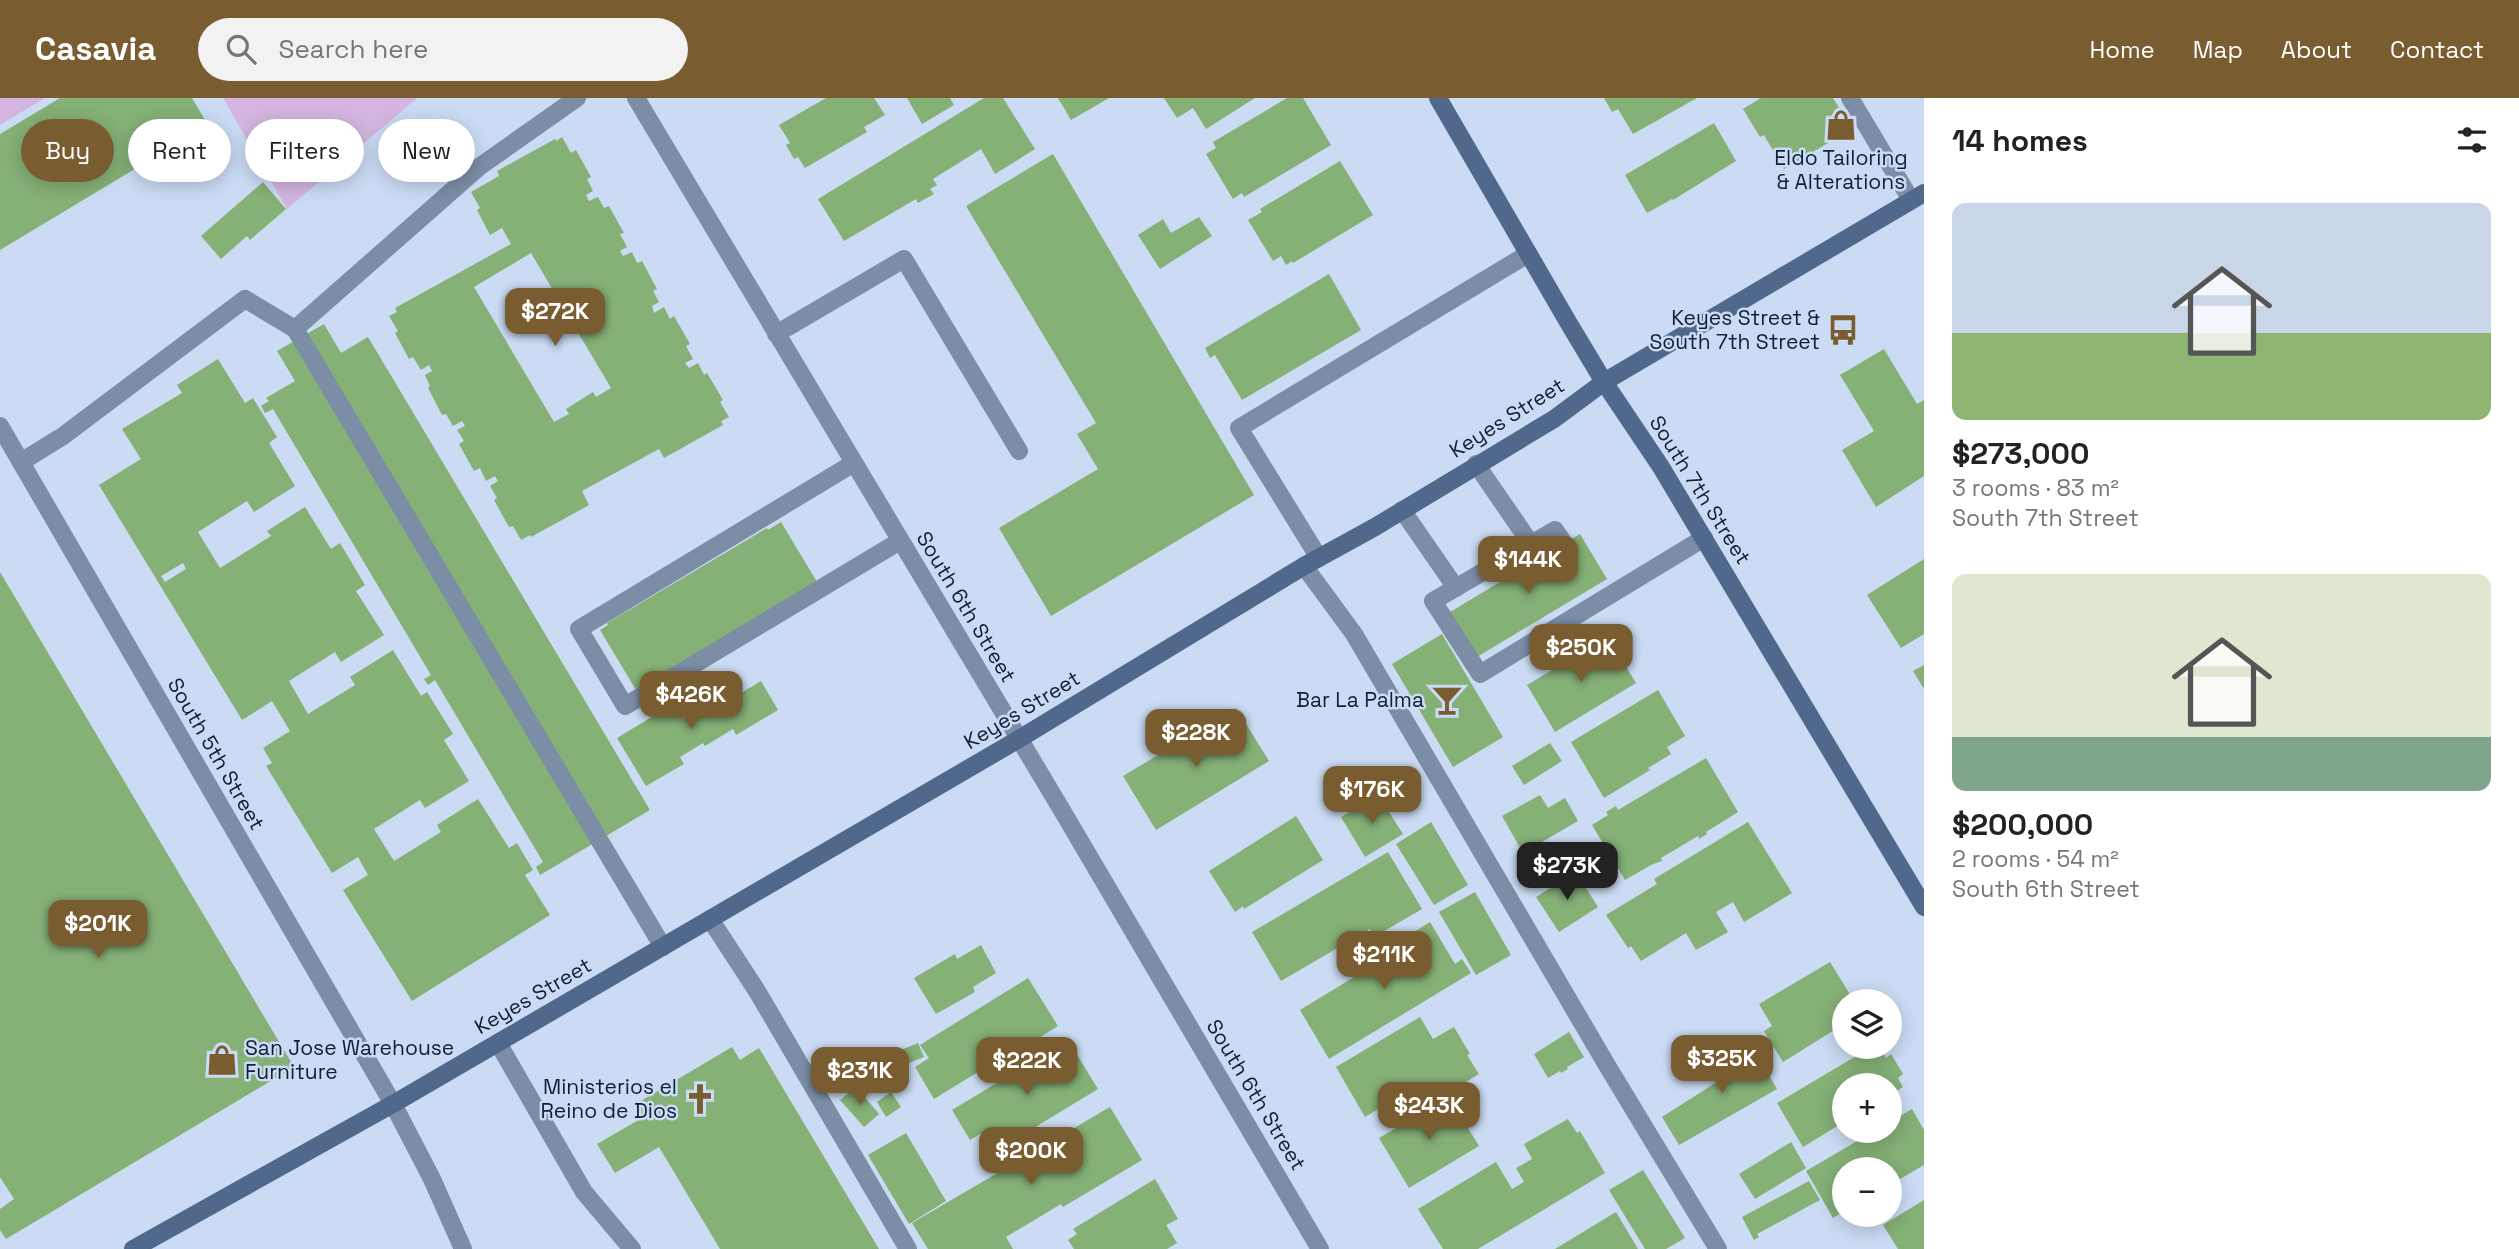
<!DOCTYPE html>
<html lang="en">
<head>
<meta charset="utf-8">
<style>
	body { margin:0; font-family:"Space Grotesk",sans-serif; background:#f2f2f2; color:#222; height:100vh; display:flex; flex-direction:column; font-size:26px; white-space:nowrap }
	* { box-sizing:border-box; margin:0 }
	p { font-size:23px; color:#767676 }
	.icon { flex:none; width:38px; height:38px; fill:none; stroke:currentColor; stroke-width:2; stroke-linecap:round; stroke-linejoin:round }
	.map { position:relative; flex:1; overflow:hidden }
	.sheet { display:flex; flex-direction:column; background:#fff; width:595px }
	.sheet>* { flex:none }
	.guide { position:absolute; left:21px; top:21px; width:665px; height:63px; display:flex; gap:14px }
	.buttons { position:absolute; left:1832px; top:891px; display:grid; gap:14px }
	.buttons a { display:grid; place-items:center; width:70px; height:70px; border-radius:50%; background:#fff; box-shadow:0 4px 18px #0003; font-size:35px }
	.price { position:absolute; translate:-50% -60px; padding:0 16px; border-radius:14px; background:#795d30; color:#fff; font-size:23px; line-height:46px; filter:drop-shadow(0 2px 4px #0008) }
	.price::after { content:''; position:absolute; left:50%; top:42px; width:21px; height:16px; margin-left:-10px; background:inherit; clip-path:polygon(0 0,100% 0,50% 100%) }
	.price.on { background:#222; color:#fff }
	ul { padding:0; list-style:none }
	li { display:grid; align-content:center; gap:14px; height:371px; padding:0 28px }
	li span { display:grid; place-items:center; height:217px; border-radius:14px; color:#555 }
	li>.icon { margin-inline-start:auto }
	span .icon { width:126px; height:126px; fill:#fffc; stroke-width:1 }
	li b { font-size:30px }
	h2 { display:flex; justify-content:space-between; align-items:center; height:84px; padding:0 28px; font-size:30px }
	.pill { padding:0 24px; border-radius:32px; background:#fff; box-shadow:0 4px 18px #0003; font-size:24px; line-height:63px }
	.pill.on { background:#795d30; color:#fff }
	header { display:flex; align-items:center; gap:42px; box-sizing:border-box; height:98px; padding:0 35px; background:#795d30; color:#fff }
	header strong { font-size:33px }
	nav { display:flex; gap:38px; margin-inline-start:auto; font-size:24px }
	.search { width:490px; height:63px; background:#f2f2f2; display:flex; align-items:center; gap:18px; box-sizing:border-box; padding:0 24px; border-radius:38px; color:#767676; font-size:26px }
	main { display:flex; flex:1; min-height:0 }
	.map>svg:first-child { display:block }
	.park { fill:#d4b5df }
	.building { fill:#85b076; fill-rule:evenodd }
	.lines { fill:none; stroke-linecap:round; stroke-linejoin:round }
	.lane { stroke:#7c8da6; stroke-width:18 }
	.street { stroke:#7c8da6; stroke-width:18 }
	.secondary { stroke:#4f688c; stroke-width:18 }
	.labels { text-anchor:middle; stroke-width:5; stroke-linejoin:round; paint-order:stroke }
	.poi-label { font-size:21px; fill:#101f35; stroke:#cadbf3; text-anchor:end }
	.street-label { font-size:21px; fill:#101f35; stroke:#cadbf3 }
</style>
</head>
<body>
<header>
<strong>Casavia</strong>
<div class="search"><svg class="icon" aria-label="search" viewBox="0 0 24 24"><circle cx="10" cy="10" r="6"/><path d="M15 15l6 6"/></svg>Search here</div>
<nav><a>Home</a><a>Map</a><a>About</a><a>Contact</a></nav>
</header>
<main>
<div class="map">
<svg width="1924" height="1151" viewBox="0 0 1924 1151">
	<rect width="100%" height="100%" fill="#cadbf3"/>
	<path class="park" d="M 0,0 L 45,0 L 0,27 Z
		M 223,0 L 417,0 L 287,111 Z"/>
	<path class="building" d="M 60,0 L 192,0 L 208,27 L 0,152 L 0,36 Z
		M 826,0 L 874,0 L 885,17 L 864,29 L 867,34 L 805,70 L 798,59 L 794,61 L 786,47 L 790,45 L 779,27 Z
		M 907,0 L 950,0 L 954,7 L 922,26 Z
		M 984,0 L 1003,0 L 1035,51 L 995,76 L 981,51 L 933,81 L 937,87 L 930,91 L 934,96 L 918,105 L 916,101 L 844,143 L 818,101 Z
		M 1058,0 L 1109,0 L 1071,22 Z
		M 1164,0 L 1255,0 L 1206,31 L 1193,10 L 1177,20 Z
		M 1287,0 L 1303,0 L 1331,47 L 1244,99 L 1242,95 L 1233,101 L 1206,56 L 1216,50 L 1213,44 Z
		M 1604,0 L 1697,0 L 1633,36 L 1618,11 L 1612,14 Z
		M 1761,0 L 1833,0 L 1852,31 L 1784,71 L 1764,37 L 1760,39 L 1743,11 Z
		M 1714,25 L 1736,63 L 1673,102 L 1672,101 L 1647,115 L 1625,77 Z
		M 562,39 L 571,55 L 576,52 L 591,79 L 587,81 L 593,93 L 586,97 L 589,103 L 598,99 L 604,110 L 609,108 L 624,135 L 620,136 L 627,149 L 620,153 L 623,158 L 632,154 L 637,165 L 642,163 L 657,191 L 653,193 L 659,204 L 652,208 L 654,215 L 664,209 L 670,221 L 674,218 L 690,246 L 686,248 L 693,261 L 685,265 L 689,270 L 698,265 L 704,277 L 707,275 L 723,302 L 720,304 L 729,319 L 721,323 L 723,327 L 664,360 L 659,351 L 582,393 L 589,407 L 531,439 L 530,437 L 521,442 L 513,428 L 509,429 L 494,402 L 497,400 L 490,388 L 498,383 L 495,378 L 486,383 L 480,370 L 474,373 L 459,346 L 464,343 L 457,332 L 465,328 L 462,323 L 453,328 L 446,316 L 442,317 L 428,290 L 430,288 L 425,277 L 432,273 L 429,267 L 421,272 L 413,259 L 409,261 L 395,235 L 398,233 L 389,218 L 397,214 L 395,210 L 511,146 L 502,130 L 490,137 L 477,112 L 480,110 L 471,94 L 499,78 L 497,73 L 555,41 L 556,43 ZM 531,155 L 611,290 L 596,299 L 593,294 L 566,311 L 569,316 L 554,324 L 474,189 Z
		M 1053,56 L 1254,397 L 1051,518 L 999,430 L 1098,371 L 1077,336 L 1096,325 L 966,108 Z
		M 1340,63 L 1373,117 L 1293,165 L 1292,163 L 1286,167 L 1281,158 L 1273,163 L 1248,122 L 1262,114 L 1260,111 Z
		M 263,84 L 286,111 L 250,142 L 247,138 L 221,161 L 201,138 Z
		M 1199,119 L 1212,138 L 1160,171 L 1138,137 L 1163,121 L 1171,135 Z
		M 1329,176 L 1361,232 L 1242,302 L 1215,257 L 1210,260 L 1205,250 Z
		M 324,226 L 341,255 L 368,239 L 650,712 L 540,777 L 536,769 L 543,764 L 435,582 L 428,587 L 424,581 L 431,577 L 273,311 L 265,315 L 261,308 L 269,303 L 266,300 L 295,283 L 277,253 Z
		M 1884,251 L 1917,306 L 1924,302 L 1924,378 L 1876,409 L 1842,352 L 1874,333 L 1840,277 Z
		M 218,261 L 245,305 L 253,300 L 277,339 L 269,345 L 295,388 L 254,414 L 247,403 L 198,434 L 220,470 L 271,438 L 267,433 L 305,409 L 331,451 L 340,445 L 365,487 L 356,493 L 384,537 L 341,564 L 335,554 L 289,583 L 308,616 L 355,587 L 350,579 L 393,552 L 421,598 L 427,594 L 453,636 L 444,642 L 469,683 L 425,710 L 420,702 L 374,731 L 394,763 L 441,734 L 437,727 L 478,701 L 509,750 L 517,745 L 533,772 L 525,777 L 550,817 L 412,903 L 343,792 L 368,777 L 358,759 L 332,775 L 266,668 L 272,665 L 263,650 L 290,633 L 272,603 L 242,622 L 99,387 L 141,361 L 122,331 L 182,295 L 177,287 ZM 183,465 L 186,471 L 165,484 L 161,478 Z
		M 781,424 L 817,484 L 636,592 L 600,532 L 608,527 L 607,525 L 767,430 L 768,432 Z
		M 1580,436 L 1607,481 L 1477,559 L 1450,514 Z
		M 1924,461 L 1924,536 L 1901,550 L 1867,497 Z
		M 0,474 L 294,969 L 6,1141 L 0,1132 L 0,1111 L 14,1101 L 0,1079 Z
		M 1442,536 L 1503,639 L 1453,669 L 1392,566 Z
		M 1608,539 L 1636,585 L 1555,634 L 1527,587 Z
		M 1924,567 L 1924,591 L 1913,573 Z
		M 761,583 L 778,612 L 736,637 L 733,631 L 705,648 L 703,645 L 680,659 L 684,666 L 646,688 L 617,640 L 675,605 L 684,621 L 715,602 L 717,605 L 723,601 L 726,604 Z
		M 1658,592 L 1685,638 L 1667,649 L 1671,656 L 1648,670 L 1650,672 L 1604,700 L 1571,644 Z
		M 1236,610 L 1269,663 L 1156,732 L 1123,678 Z
		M 1550,645 L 1562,663 L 1524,687 L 1512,668 Z
		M 1706,660 L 1738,714 L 1706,734 L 1707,736 L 1699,741 L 1698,738 L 1661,760 L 1662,763 L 1651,767 L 1625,782 L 1592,727 L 1608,717 L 1606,714 L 1616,708 L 1618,712 Z
		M 1378,697 L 1403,736 L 1365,759 L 1341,719 Z
		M 1540,697 L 1548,710 L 1565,700 L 1578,723 L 1523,755 L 1502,718 Z
		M 1296,718 L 1323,762 L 1244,811 L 1243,808 L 1235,814 L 1209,773 Z
		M 1431,724 L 1468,787 L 1434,807 L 1396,746 Z
		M 1748,724 L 1792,795 L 1744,824 L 1733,804 L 1716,814 L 1728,834 L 1696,852 L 1686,835 L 1641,863 L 1631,848 L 1628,850 L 1606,817 L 1657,786 L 1654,781 Z
		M 1388,754 L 1422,811 L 1374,839 L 1370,831 L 1281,883 L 1252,834 Z
		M 1576,774 L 1598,809 L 1559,834 L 1536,799 Z
		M 1475,794 L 1511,857 L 1476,877 L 1439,814 Z
		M 1430,824 L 1455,866 L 1462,861 L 1471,875 L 1329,961 L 1300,912 L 1387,859 L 1384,853 Z
		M 981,847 L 996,875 L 973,889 L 975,894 L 936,916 L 914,880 L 955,856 L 957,861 Z
		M 1830,864 L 1854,903 L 1844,903 L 1844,926 L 1783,964 L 1764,933 L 1772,928 L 1759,906 Z
		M 1028,880 L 1058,928 L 979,977 L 978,974 L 934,1001 L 915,969 L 929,960 L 920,947 Z
		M 1420,919 L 1433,941 L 1454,929 L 1470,956 L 1467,957 L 1479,976 L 1429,1006 L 1418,987 L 1365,1019 L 1336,969 Z
		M 1569,934 L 1584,959 L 1567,969 L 1568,971 L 1561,975 L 1560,973 L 1548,980 L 1534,956 Z
		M 1068,942 L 1098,991 L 999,1051 L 987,1032 L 970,1042 L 952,1012 Z
		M 918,945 L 924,959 L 902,968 L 896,954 Z
		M 1751,946 L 1777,991 L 1679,1047 L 1662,1019 L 1720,982 L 1712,969 Z
		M 1873,948 L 1879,948 L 1886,960 L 1891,956 L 1903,976 L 1898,980 L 1903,989 L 1890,997 L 1890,987 L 1844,987 L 1844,1024 L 1803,1049 L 1777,1005 Z
		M 732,949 L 740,962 L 759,950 L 879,1151 L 720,1151 L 659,1049 L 615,1075 L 597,1046 L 642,1020 L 634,1007 Z
		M 856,989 L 879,1016 L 864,1029 L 840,1002 Z
		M 891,994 L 901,1009 L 886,1019 L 877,1004 Z
		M 1449,999 L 1479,1048 L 1409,1090 L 1379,1040 Z
		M 1110,1009 L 1142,1062 L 1063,1109 L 1061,1106 L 1006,1139 L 1013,1151 L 928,1151 L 912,1125 Z
		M 1912,1011 L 1924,1032 L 1924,1067 L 1890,1087 L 1890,1071 L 1844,1071 L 1844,1113 L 1833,1120 L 1806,1073 L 1876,1032 L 1890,1032 L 1890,1024 Z
		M 1568,1021 L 1577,1035 L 1580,1033 L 1605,1075 L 1478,1151 L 1443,1151 L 1418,1111 L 1496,1064 L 1512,1091 L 1524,1084 L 1516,1070 L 1532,1061 L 1524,1046 Z
		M 906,1035 L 946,1103 L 909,1126 L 868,1057 Z
		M 1791,1044 L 1806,1070 L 1755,1101 L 1739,1076 Z
		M 1643,1072 L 1685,1140 L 1666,1151 L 1645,1151 L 1609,1092 Z
		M 1155,1081 L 1178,1121 L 1166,1127 L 1177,1145 L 1167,1151 L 1074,1151 L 1068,1142 L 1077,1136 L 1073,1131 Z
		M 1809,1083 L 1820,1102 L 1757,1136 L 1759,1139 L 1754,1142 L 1742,1119 Z
		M 1924,1102 L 1924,1151 L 1898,1151 L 1883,1127 Z
		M 1616,1114 L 1638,1151 L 1555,1151 Z"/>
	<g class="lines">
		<path class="lane" d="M 1850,0 L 1911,102
			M 295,231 L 663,849
			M 776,236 L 904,161 L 1019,353
			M 21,364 L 63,338 L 245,201 L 295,231 L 479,69 L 577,0
			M 854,365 L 579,531 L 625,608 L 900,443
			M 1476,366 L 1531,446
			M 1402,412 L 1456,490
			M 1564,445 L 1555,432 L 1433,503 L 1480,576 L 1704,440
			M 1319,460 L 1239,330 L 1528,156
			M 1304,468 L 1354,536 L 1608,969 L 1718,1151
			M 710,821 L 757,893 L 908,1151
			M 498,945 L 584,1094 L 632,1151
			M 393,1006 L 432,1081 L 463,1151"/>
		<path class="street" d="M 636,0 L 1063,714 L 1320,1151
			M 0,328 L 393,1006"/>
		<path class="secondary" d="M 1438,0 L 1568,224 L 1604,284 L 1661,369 L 1924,809
			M 133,1151 L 393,1006 L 1019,641 L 1304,468 L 1375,429 L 1554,321 L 1604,284 L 1924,95"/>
	</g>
	<defs>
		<symbol id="shop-bare" viewBox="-9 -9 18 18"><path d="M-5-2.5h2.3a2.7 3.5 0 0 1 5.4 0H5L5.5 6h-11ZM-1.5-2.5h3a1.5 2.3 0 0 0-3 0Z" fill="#795d30" stroke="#cadbf3" stroke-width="2.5" paint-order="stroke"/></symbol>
		<symbol id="bus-bare" viewBox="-9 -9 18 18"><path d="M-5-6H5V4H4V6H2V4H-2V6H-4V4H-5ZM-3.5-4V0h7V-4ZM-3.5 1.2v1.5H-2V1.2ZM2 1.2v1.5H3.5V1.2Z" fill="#795d30" stroke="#cadbf3" stroke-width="2.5" paint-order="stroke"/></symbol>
		<symbol id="bar-bare" viewBox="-9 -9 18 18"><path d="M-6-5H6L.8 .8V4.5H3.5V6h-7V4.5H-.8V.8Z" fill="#795d30" stroke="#cadbf3" stroke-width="2.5" paint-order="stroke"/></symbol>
		<symbol id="church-bare" viewBox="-9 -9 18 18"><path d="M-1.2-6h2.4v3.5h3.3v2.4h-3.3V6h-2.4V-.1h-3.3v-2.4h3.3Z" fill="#795d30" stroke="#cadbf3" stroke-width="2.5" paint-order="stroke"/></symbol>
	</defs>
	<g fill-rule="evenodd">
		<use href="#shop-bare" x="1819" y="5" width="44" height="44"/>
		<use href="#bus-bare" x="1821" y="210" width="44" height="44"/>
		<use href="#bar-bare" x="1425" y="580" width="44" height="44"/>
		<use href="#shop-bare" x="200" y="940" width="44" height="44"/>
		<use href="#church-bare" x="678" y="979" width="44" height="44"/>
	</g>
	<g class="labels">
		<g class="poi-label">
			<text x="1841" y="67" text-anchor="middle">Eldo Tailoring<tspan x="1841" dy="24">&amp; Alterations</tspan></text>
			<text x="1820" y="227">Keyes Street &amp;<tspan x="1820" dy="24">South 7th Street</tspan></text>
			<text x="1424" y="609">Bar La Palma</text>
			<text x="245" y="957" text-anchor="start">San Jose Warehouse<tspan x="245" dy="24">Furniture</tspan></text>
			<text x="677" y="996">Ministerios el<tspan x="677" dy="24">Reino de Dios</tspan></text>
		</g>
		<g class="street-label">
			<text transform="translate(1507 320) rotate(-32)" y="7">Keyes Street</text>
			<text transform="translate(1700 392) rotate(58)" y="7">South 7th Street</text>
			<text transform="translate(966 509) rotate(59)" y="7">South 6th Street</text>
			<text transform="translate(1022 612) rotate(-31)" y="7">Keyes Street</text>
			<text transform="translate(216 656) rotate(60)" y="7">South 5th Street</text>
			<text transform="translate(533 898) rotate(-30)" y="7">Keyes Street</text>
			<text transform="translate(1256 997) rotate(59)" y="7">South 6th Street</text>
		</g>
	</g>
</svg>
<div class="buttons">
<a><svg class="icon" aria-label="layers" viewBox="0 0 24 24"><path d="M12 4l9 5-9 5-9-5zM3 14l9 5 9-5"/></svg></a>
<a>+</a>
<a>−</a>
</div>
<b class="price" style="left:555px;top:250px">$272K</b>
<b class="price" style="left:1528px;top:498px">$144K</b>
<b class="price" style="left:1581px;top:586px">$250K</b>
<b class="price" style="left:691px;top:633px">$426K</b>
<b class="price" style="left:1196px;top:671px">$228K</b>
<b class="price" style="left:1372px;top:728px">$176K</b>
<b class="price on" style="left:1567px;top:804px">$273K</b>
<b class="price" style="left:98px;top:862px">$201K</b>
<b class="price" style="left:1384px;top:893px">$211K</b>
<b class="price" style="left:1722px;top:997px">$325K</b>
<b class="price" style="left:1027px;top:999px">$222K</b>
<b class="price" style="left:860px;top:1009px">$231K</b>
<b class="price" style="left:1429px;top:1044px">$243K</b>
<b class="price" style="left:1031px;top:1089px">$200K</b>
<div class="guide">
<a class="pill on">Buy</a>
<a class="pill">Rent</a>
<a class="pill">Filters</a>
<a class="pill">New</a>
</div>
</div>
<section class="sheet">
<h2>14 homes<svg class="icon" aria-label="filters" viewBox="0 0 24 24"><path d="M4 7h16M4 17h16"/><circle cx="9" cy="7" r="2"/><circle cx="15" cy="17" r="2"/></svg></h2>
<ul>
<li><span style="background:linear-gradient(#c9d6e8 60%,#8fb573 0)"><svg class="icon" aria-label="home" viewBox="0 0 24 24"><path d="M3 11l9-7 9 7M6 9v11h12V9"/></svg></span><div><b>$273,000</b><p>3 rooms · 83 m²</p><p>South 7th Street</p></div></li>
<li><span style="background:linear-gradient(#dfe7d0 75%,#7fa58c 0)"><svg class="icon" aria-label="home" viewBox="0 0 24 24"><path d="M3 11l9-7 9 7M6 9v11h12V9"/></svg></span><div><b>$200,000</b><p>2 rooms · 54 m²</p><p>South 6th Street</p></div></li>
</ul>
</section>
</main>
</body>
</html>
